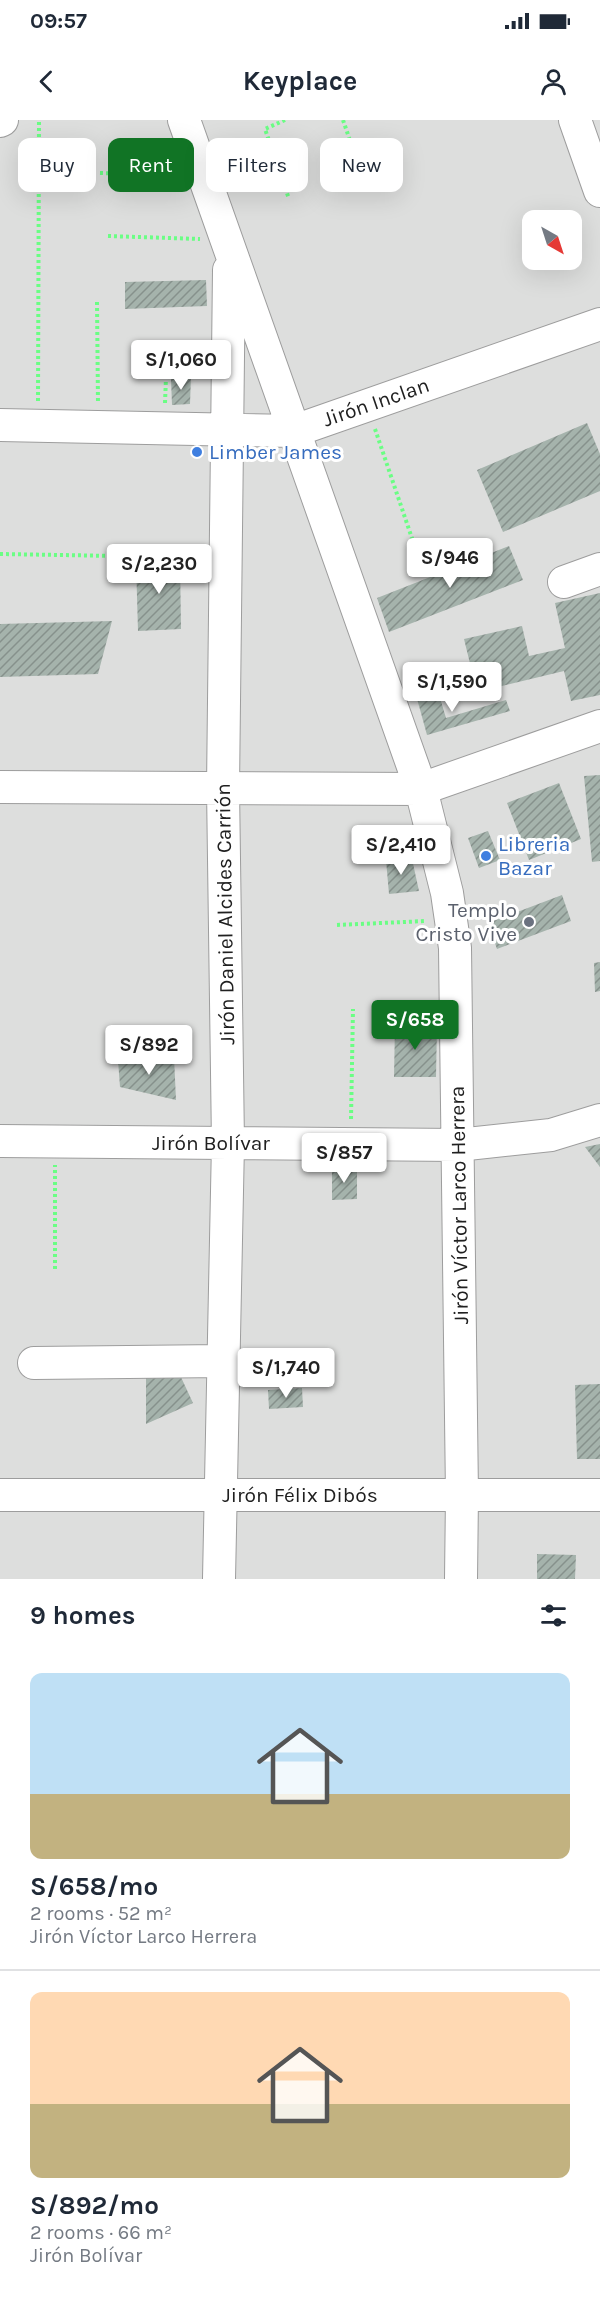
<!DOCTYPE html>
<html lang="en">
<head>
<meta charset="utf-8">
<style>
	body { margin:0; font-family:Karla,sans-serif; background:#f2f2f3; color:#1f2937; height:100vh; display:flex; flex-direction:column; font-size:22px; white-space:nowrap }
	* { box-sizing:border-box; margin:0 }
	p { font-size:20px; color:#747a83 }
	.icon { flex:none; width:33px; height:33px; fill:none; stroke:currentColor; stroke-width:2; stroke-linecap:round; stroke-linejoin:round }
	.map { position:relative; height:1459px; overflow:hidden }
	.panel { display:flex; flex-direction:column; background:#fff; flex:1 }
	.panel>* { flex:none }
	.hud { position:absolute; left:18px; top:18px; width:564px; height:54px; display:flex; gap:12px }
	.needle { width:39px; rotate:141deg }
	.fabs { position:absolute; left:522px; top:90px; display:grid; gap:12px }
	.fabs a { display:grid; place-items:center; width:60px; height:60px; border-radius:12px; background:#fff; box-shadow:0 6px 24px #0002; font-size:30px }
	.price { position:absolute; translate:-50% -51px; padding:0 14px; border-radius:6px; background:#fff; color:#222; font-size:20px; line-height:39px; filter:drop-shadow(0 2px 3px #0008) }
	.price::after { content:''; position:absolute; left:50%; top:36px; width:18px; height:14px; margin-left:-9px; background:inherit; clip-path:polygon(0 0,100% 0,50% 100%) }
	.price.selected { background:#117425; color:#fff }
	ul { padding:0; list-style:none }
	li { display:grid; align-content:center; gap:12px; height:318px; padding:0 30px }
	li+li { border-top:2px solid #e0e1e3 }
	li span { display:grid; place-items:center; height:186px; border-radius:12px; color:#555 }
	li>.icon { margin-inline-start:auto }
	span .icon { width:108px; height:108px; fill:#fffc; stroke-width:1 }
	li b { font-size:26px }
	h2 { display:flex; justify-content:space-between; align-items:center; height:72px; padding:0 30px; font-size:26px }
	.pill { padding:0 21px; border-radius:12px; background:#fff; box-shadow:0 6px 24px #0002; font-size:21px; line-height:54px }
	.pill.selected { background:#117425; color:#fff }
	.status { display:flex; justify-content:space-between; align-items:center; height:42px; padding:0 30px; background:#fff; direction:ltr }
	.status svg { height:16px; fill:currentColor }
	header { display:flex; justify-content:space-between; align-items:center; height:78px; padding:0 30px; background:#fff; font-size:27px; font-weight:700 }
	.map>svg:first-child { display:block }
	.residential { fill:#dddedd; fill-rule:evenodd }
	.building { fill:url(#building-hatch) }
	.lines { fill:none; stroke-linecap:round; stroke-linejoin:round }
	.minor-casing { stroke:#9d9d9d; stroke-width:34 }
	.path { stroke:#6afe84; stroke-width:4; stroke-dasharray:3 3; stroke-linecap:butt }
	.minor { stroke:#fff; stroke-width:32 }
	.shop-dot { fill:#3f7fe0; stroke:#fff; stroke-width:2 }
	.worship-dot { fill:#6b7280; stroke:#fff; stroke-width:2 }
	.labels { text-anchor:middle; stroke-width:6; stroke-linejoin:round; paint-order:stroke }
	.street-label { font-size:21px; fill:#202020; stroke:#fff }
	.shop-label { font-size:21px; fill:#366cbe; stroke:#fff; text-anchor:start }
	.worship-label { font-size:21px; fill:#5b616d; stroke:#fff; text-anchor:end }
</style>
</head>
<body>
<div class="status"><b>09:57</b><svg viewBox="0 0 49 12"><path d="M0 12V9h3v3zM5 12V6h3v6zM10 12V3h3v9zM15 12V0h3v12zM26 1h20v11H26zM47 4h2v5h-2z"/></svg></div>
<header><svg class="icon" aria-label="back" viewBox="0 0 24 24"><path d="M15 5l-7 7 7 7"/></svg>Keyplace<svg class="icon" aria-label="person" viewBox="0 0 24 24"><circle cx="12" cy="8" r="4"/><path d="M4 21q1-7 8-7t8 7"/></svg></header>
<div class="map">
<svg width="600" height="1459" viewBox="0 0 600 1459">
	<defs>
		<pattern id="building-hatch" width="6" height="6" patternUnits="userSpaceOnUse" patternTransform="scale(1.5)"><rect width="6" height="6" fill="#a5b3ac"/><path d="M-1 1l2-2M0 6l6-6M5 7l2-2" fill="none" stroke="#86918c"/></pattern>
	</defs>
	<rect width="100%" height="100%" fill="#e6f1ee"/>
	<path class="residential" d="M 0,0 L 600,0 L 600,1459 L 0,1459 ZM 532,100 L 572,100 L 572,140 L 532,140 Z"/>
	<path class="building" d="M 206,160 L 207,186 L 125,189 L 125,162 Z
		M 191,256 L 190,284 L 172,285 L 171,259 Z
		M 587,303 L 600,334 L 600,371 L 503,412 L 477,350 Z
		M 509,426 L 523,460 L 389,512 L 377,478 Z
		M 180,440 L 181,509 L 138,511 L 136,442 Z
		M 600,473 L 600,575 L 571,581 L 564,551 L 477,572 L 464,519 L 522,506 L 529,536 L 565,528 L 555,483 Z
		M 112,501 L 98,554 L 0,557 L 0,504 Z
		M 437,568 L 446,598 L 506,580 L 510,591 L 427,615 L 416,575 Z
		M 600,655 L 600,741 L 592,742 L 584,656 Z
		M 559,663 L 581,719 L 529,740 L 507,683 Z
		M 488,711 L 500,740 L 479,748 L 468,718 Z
		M 412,739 L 419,771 L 389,774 L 386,740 Z
		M 562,775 L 571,801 L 497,829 L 488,803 Z
		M 600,842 L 600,871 L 595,872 L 594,843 Z
		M 395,905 L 437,905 L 436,957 L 394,957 Z
		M 174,937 L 176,980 L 120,967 L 118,940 Z
		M 600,1024 L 600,1047 L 585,1027 Z
		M 332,1048 L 357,1048 L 357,1079 L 332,1080 Z
		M 146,1255 L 180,1255 L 193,1283 L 146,1304 Z
		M 600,1264 L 600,1339 L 577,1339 L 575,1265 Z
		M 302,1268 L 303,1287 L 269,1289 L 268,1270 Z
		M 537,1434 L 576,1435 L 575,1459 L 537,1459 Z"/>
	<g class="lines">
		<defs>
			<path id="minor" d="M 184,0 L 421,669 L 447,773 L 455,828 L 462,1375 L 461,1459
				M 575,0 L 600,71
				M 0,1 L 2,0
				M 0,305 L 294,311 L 600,204
				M 564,462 L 600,449
				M 0,667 L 421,669 L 600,606
				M 0,1021 L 458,1025 L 551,1015 L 600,1000
				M 34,1243 L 222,1241
				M 0,1375 L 600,1375
				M 219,1459 L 228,1023 L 223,668 L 229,150"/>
		</defs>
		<use href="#minor" class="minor-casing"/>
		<path class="path" d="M 285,0 L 265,9 L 289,79
			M 343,0 L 357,41
			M 100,53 L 177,55
			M 108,116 L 200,119
			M 97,182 L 98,283
			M 38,281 L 39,0
			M 165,283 L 167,232
			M 375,309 L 419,439
			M 0,434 L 118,436
			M 337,805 L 426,801
			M 351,999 L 353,889
			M 55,1149 L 55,1045"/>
		<use href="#minor" class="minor"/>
	</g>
	<g class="shop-dot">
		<circle cx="197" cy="332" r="6"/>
		<circle cx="486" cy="736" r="6"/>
	</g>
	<circle class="worship-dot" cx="529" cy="802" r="6"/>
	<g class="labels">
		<g class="street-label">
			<text transform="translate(376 282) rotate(-19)" y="7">Jirón Inclan</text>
			<text transform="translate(225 794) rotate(-91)" y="7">Jirón Daniel Alcides Carrión</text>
			<text x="211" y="1030">Jirón Bolívar</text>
			<text transform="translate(459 1085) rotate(-91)" y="7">Jirón Víctor Larco Herrera</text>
			<text x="300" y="1382">Jirón Félix Dibós</text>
		</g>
		<g class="shop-label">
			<text x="209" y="339">Limber James</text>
			<text x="498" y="731">Libreria<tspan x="498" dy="24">Bazar</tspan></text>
		</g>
		<g class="worship-label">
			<text x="517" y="797">Templo<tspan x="517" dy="24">Cristo Vive</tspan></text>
		</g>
	</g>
</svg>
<div class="fabs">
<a><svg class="needle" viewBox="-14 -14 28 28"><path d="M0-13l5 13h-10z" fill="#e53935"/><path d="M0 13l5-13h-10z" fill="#747a83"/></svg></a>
</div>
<b class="price" style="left:181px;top:271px">S/1,060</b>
<b class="price" style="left:450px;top:469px">S/946</b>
<b class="price" style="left:159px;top:475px">S/2,230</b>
<b class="price" style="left:452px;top:593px">S/1,590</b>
<b class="price" style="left:401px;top:756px">S/2,410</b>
<b class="price selected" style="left:415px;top:931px">S/658</b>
<b class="price" style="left:149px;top:956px">S/892</b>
<b class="price" style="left:344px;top:1064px">S/857</b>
<b class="price" style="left:286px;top:1279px">S/1,740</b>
<div class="hud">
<a class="pill">Buy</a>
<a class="pill selected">Rent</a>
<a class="pill">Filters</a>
<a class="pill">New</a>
</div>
</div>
<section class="panel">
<h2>9 homes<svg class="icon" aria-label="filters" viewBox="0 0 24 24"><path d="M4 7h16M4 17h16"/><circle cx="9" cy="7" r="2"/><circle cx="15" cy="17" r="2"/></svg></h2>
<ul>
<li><span style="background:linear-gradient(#bfe0f5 65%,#c2b280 0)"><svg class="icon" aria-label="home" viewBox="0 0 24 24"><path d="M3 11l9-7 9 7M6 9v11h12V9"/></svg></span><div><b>S/658/mo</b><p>2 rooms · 52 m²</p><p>Jirón Víctor Larco Herrera</p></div></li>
<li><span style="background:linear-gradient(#ffd9b3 60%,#c2b280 0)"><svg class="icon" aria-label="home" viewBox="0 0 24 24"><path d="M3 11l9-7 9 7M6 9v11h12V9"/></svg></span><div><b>S/892/mo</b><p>2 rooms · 66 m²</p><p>Jirón Bolívar</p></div></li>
</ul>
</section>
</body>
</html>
